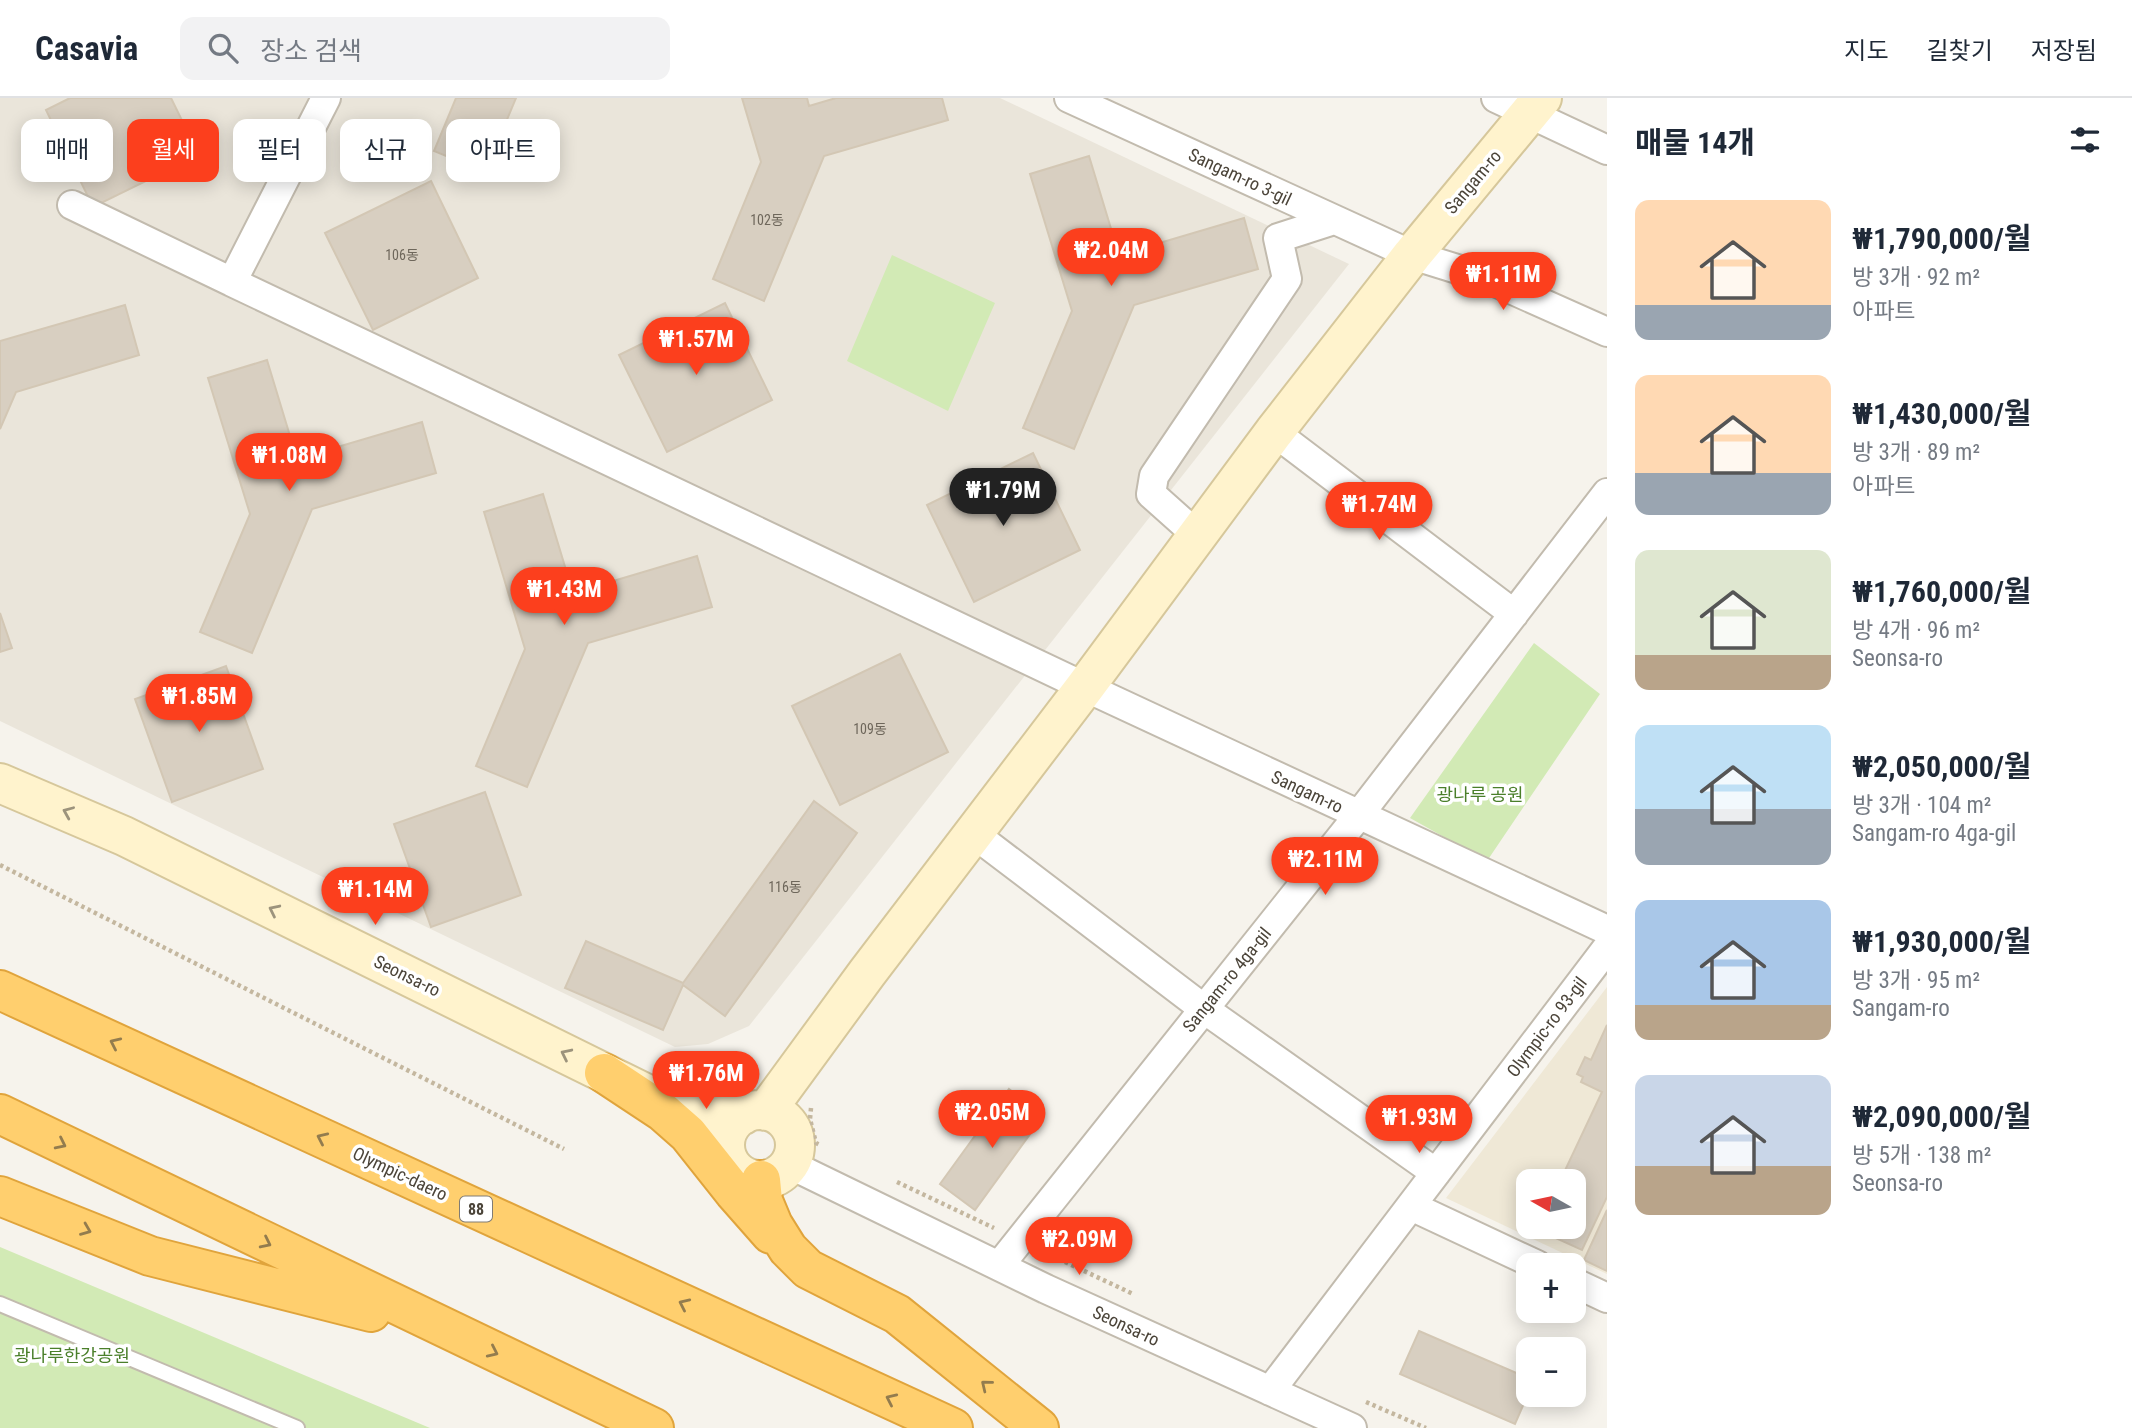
<!DOCTYPE html>
<html lang="ko">
<head>
<meta charset="utf-8">
<style>
	body { margin:0; font-family:"Roboto Condensed","Noto Sans KR",sans-serif; background:#f2f2f3; color:#1f2937; height:100vh; display:flex; flex-direction:column; font-size:26px; white-space:nowrap }
	* { box-sizing:border-box; margin:0 }
	p { font-size:23px; color:#747a83 }
	.icon { flex:none; width:38px; height:38px; fill:none; stroke:currentColor; stroke-width:2; stroke-linecap:round; stroke-linejoin:round }
	.map { position:relative; flex:1; overflow:hidden }
	.side { display:flex; flex-direction:column; background:#fff; width:525px }
	.side>* { flex:none }
	.guide { position:absolute; left:21px; top:21px; width:665px; height:63px; display:flex; gap:14px }
	.needle { width:46px; rotate:279deg }
	.tools { position:absolute; left:1516px; top:1071px; display:grid; gap:14px }
	.tools a { display:grid; place-items:center; width:70px; height:70px; border-radius:14px; background:#fff; box-shadow:0 4px 18px #0003; font-size:35px }
	.price { position:absolute; translate:-50% -60px; padding:0 16px; border-radius:24px; background:#fc3f1d; color:#fff; font-size:23px; line-height:46px; filter:drop-shadow(0 2px 4px #0008) }
	.price::after { content:''; position:absolute; left:50%; top:42px; width:21px; height:16px; margin-left:-10px; background:inherit; clip-path:polygon(0 0,100% 0,50% 100%) }
	.price.selected { background:#222; color:#fff }
	ul { padding:0; list-style:none }
	li { display:flex; align-items:center; gap:21px; height:175px; padding:0 28px }
	li span { display:grid; place-items:center; flex:none; width:196px; height:140px; border-radius:14px; color:#555 }
	li>.icon { margin-inline-start:auto }
	span .icon { width:84px; height:84px; fill:#fffc; stroke-width:1 }
	li b { font-size:30px }
	h2 { display:flex; justify-content:space-between; align-items:center; height:84px; padding:0 28px; font-size:30px }
	.chip { padding:0 24px; border-radius:14px; background:#fff; box-shadow:0 4px 18px #0003; font-size:24px; line-height:63px }
	.chip.selected { background:#fc3f1d; color:#fff }
	header { display:flex; align-items:center; gap:42px; box-sizing:border-box; height:98px; padding:0 35px; background:#fff; border-bottom:2px solid #e0e1e3 }
	header strong { font-size:33px }
	nav { display:flex; gap:38px; margin-inline-start:auto; font-size:24px }
	.search { width:490px; height:63px; background:#f2f2f3; display:flex; align-items:center; gap:18px; box-sizing:border-box; padding:0 24px; border-radius:14px; color:#747a83; font-size:26px }
	main { display:flex; flex:1; min-height:0 }
	.map>svg:first-child { display:block }
	.residential { fill:#eae5da }
	.education { fill:#efe8d6; fill-rule:evenodd }
	.green { fill:#d2eab5 }
	.building { fill:#d8cfc1; stroke:#d3c7b4; stroke-width:2 }
	.lines { fill:none; stroke-linecap:round; stroke-linejoin:round }
	.lane-casing { stroke:#c2bbae; stroke-width:18 }
	.street-casing { stroke:#c2bbae; stroke-width:32 }
	.secondary-casing { stroke:#d6c79b; stroke-width:42 }
	.highway-casing { stroke:#e0a43c; stroke-width:42 }
	.path { stroke:#c4b79f; stroke-width:4.5; stroke-dasharray:3.5 3.5; stroke-linecap:butt }
	.lane { stroke:#fff; stroke-width:14 }
	.street { stroke:#fff; stroke-width:28 }
	.secondary { stroke:#fff3cd; stroke-width:38 }
	.highway { stroke:#ffcf6e; stroke-width:38 }
	.oneway { stroke:#9c937c }
	.oneway2 { stroke:#937c4e }
	.labels { text-anchor:middle; stroke-width:7; stroke-linejoin:round; paint-order:stroke }
	.number-label { font-size:14px; fill:#6e675b }
	.shield { fill:#fff; stroke:#817c74; stroke-width:2 }
	.shield-label { font-size:16px; font-weight:bold; fill:#4b4439 }
	.street-label { font-size:18px; fill:#4b4439; stroke:#fff }
	.park-label { font-size:18px; fill:#4a7f2a; stroke:#fff }
</style>
</head>
<body>
<header>
<strong>Casavia</strong>
<div class="search"><svg class="icon" aria-label="search" viewBox="0 0 24 24"><circle cx="10" cy="10" r="6"/><path d="M15 15l6 6"/></svg>장소 검색</div>
<nav><a>지도</a><a>길찾기</a><a>저장됨</a></nav>
</header>
<main>
<div class="map">
<svg width="1607" height="1330" viewBox="0 0 1607 1330">
	<rect width="100%" height="100%" fill="#f6f3ec"/>
	<path class="residential" d="M 0,0 L 1000,0 L 1349,166 L 749,928 L 708,946 L 675,949 L 0,623 Z"/>
	<path class="education" d="M 1607,889 L 1607,1176 L 1446,1100 ZM 1528,1083 L 1573,1083 L 1573,1129 L 1528,1129 Z"/>
	<path class="green" d="M 892,157 L 995,205 L 948,313 L 847,263 Z
		M 1534,545 L 1600,596 L 1487,763 L 1410,720 Z
		M 0,1149 L 430,1330 L 0,1330 Z"/>
	<path class="building" d="M 70,0 L 171,0 L 199,57 L 93,109 L 46,12 Z
		M 456,0 L 516,0 L 485,74 L 434,53 Z
		M 742,0 L 807,0 L 809,8 L 836,0 L 942,0 L 948,22 L 824,58 L 764,203 L 713,181 L 761,64 Z
		M 1089,58 L 1119,157 L 1244,120 L 1258,171 L 1134,207 L 1074,351 L 1023,330 L 1072,213 L 1030,76 Z
		M 431,83 L 478,180 L 373,232 L 325,135 Z
		M 725,205 L 772,302 L 667,354 L 619,257 Z
		M 125,207 L 139,257 L 16,294 L 0,331 L 0,243 Z
		M 267,262 L 297,361 L 422,324 L 436,375 L 312,411 L 252,555 L 200,534 L 250,416 L 208,280 Z
		M 1033,355 L 1080,452 L 974,504 L 927,407 Z
		M 543,396 L 573,495 L 697,458 L 712,509 L 588,545 L 527,689 L 476,668 L 525,551 L 484,414 Z
		M 0,515 L 12,550 L 0,554 Z
		M 900,556 L 948,654 L 840,707 L 792,608 Z
		M 226,568 L 263,671 L 172,704 L 135,601 Z
		M 485,694 L 521,797 L 431,829 L 394,726 Z
		M 814,703 L 857,735 L 725,918 L 683,887 L 663,932 L 565,890 L 586,843 L 683,885 Z
		M 1607,927 L 1607,1099 L 1582,1152 L 1538,1132 L 1539,1129 L 1573,1129 L 1573,1083 L 1560,1083 L 1602,994 L 1581,984 L 1583,979 L 1577,976 L 1585,959 L 1591,962 Z
		M 1009,991 L 1044,1017 L 975,1112 L 940,1086 Z
		M 1607,1112 L 1607,1173 L 1584,1162 Z
		M 1419,1233 L 1528,1280 L 1528,1296 L 1515,1326 L 1400,1276 Z"/>
	<g class="lines">
		<defs>
			<path id="lane" d="M 0,1206 L 297,1330"/>
			<path id="street" d="M 326,0 L 232,184 L 1085,589 L 1607,832
				M 1069,0 L 1412,157 L 1486,180 L 1607,234
				M 1496,0 L 1607,52
				M 72,107 L 232,184
				M 1274,334 L 1514,516
				M 1197,437 L 1151,396 L 1154,378 L 1287,181 L 1278,140 L 1334,122
				M 974,736 L 1204,911 L 1436,1075
				M 789,1066 L 1046,1191 L 1352,1330
				M 1411,1108 L 1537,1167
				M 999,1168 L 1358,718 L 1607,395
				M 1573,1184 L 1607,1200
				M 1270,1293 L 1607,850"/>
			<path id="secondary" d="M 0,685 L 124,738 L 659,1002 C 690,1013 710,1019 743,1017
				M725 1047a35 35 0 1 1 70 0a35 35 0 1 1-70 0Z
				M 766,1013 L 867,875 L 1085,589 L 1274,334 L 1412,157 L 1542,0"/>
			<path id="highway" d="M 0,892 L 953,1330
				M 604,975 L 663,1014 L 688,1036 L 734,1094 L 771,1136
				M 0,1016 L 654,1330
				M 761,1082 L 763,1103 L 773,1127 L 788,1151 L 808,1171 L 897,1216 L 1039,1330
				M 0,1098 L 150,1158 L 371,1214"/>
		</defs>
		<use href="#lane" class="lane-casing"/>
		<use href="#street" class="street-casing"/>
		<use href="#secondary" class="secondary-casing"/>
		<use href="#highway" class="highway-casing"/>
		<path class="path" d="M 0,767 L 564,1051
			M 727,982 L 752,976
			M 811,1010 L 810,1021 L 816,1045 L 820,1047
			M 897,1084 L 994,1130
			M 1046,1155 L 1133,1196
			M 1366,1304 L 1426,1330"/>
		<use href="#lane" class="lane"/>
		<use href="#street" class="street"/>
		<use href="#secondary" class="secondary"/>
		<use href="#highway" class="highway"/>
	</g>
	<defs><path id="oneway-chevron" d="M-2-3.5L2.5 0L-2 3.5" fill="none" stroke-width="1.6" stroke-linecap="round" stroke-linejoin="round" transform="scale(1.75)"/></defs>
	<g class="oneway">
		<use href="#oneway-chevron" transform="translate(68 714) rotate(-157)"/>
		<use href="#oneway-chevron" transform="translate(274 812) rotate(-154)"/>
		<use href="#oneway-chevron" transform="translate(566 956) rotate(-154)"/>
	</g>
	<g class="oneway2">
		<use href="#oneway-chevron" transform="translate(115 945) rotate(-155)"/>
		<use href="#oneway-chevron" transform="translate(322 1040) rotate(-155)"/>
		<use href="#oneway-chevron" transform="translate(61 1046) rotate(26)"/>
		<use href="#oneway-chevron" transform="translate(86 1132) rotate(22)"/>
		<use href="#oneway-chevron" transform="translate(266 1145) rotate(26)"/>
		<use href="#oneway-chevron" transform="translate(684 1206) rotate(-155)"/>
		<use href="#oneway-chevron" transform="translate(493 1254) rotate(25)"/>
		<use href="#oneway-chevron" transform="translate(986 1287) rotate(-141)"/>
		<use href="#oneway-chevron" transform="translate(891 1301) rotate(-155)"/>
	</g>
	<g class="labels">
		<g class="number-label">
			<text x="767" y="127">102동</text>
			<text x="402" y="162">106동</text>
			<text x="870" y="636">109동</text>
			<text x="785" y="794">116동</text>
		</g>
		<rect class="shield" x="460" y="1098.5" width="32" height="25" rx="5"/>
		<g class="shield-label">
			<text x="476" y="1117">88</text>
		</g>
		<g class="street-label">
			<text transform="translate(1240 79) rotate(25)" y="6">Sangam-ro 3-gil</text>
			<text transform="translate(1473 84) rotate(-50)" y="6">Sangam-ro</text>
			<text transform="translate(1307 694) rotate(25)" y="6">Sangam-ro</text>
			<text transform="translate(407 878) rotate(26)" y="6">Seonsa-ro</text>
			<text transform="translate(1227 882) rotate(-51)" y="6">Sangam-ro 4ga-gil</text>
			<text transform="translate(1547 929) rotate(-53)" y="6">Olympic-ro 93-gil</text>
			<text transform="translate(400 1076) rotate(25)" y="6">Olympic-daero</text>
			<text transform="translate(1126 1228) rotate(25)" y="6">Seonsa-ro</text>
		</g>
		<g class="park-label">
			<text x="1480" y="703">광나루 공원</text>
			<text x="72" y="1264">광나루한강공원</text>
		</g>
	</g>
</svg>
<div class="tools">
<a><svg class="needle" viewBox="-14 -14 28 28"><path d="M0-13l5 13h-10z" fill="#e53935"/><path d="M0 13l5-13h-10z" fill="#747a83"/></svg></a>
<a>+</a>
<a>−</a>
</div>
<b class="price" style="left:1111px;top:190px">₩2.04M</b>
<b class="price" style="left:1503px;top:214px">₩1.11M</b>
<b class="price" style="left:696px;top:279px">₩1.57M</b>
<b class="price" style="left:289px;top:395px">₩1.08M</b>
<b class="price selected" style="left:1003px;top:430px">₩1.79M</b>
<b class="price" style="left:1379px;top:444px">₩1.74M</b>
<b class="price" style="left:564px;top:529px">₩1.43M</b>
<b class="price" style="left:199px;top:636px">₩1.85M</b>
<b class="price" style="left:1325px;top:799px">₩2.11M</b>
<b class="price" style="left:375px;top:829px">₩1.14M</b>
<b class="price" style="left:706px;top:1013px">₩1.76M</b>
<b class="price" style="left:992px;top:1052px">₩2.05M</b>
<b class="price" style="left:1419px;top:1057px">₩1.93M</b>
<b class="price" style="left:1079px;top:1179px">₩2.09M</b>
<div class="guide">
<a class="chip">매매</a>
<a class="chip selected">월세</a>
<a class="chip">필터</a>
<a class="chip">신규</a>
<a class="chip">아파트</a>
</div>
</div>
<section class="side">
<h2>매물 14개<svg class="icon" aria-label="filters" viewBox="0 0 24 24"><path d="M4 7h16M4 17h16"/><circle cx="9" cy="7" r="2"/><circle cx="15" cy="17" r="2"/></svg></h2>
<ul>
<li><span style="background:linear-gradient(#ffd9b3 75%,#9aa5b1 0)"><svg class="icon" aria-label="home" viewBox="0 0 24 24"><path d="M3 11l9-7 9 7M6 9v11h12V9"/></svg></span><div><b>₩1,790,000/월</b><p>방 3개 · 92 m²</p><p>아파트</p></div></li>
<li><span style="background:linear-gradient(#ffd9b3 70%,#9aa5b1 0)"><svg class="icon" aria-label="home" viewBox="0 0 24 24"><path d="M3 11l9-7 9 7M6 9v11h12V9"/></svg></span><div><b>₩1,430,000/월</b><p>방 3개 · 89 m²</p><p>아파트</p></div></li>
<li><span style="background:linear-gradient(#dfe7d0 75%,#b9a48a 0)"><svg class="icon" aria-label="home" viewBox="0 0 24 24"><path d="M3 11l9-7 9 7M6 9v11h12V9"/></svg></span><div><b>₩1,760,000/월</b><p>방 4개 · 96 m²</p><p>Seonsa-ro</p></div></li>
<li><span style="background:linear-gradient(#bfe0f5 60%,#9aa5b1 0)"><svg class="icon" aria-label="home" viewBox="0 0 24 24"><path d="M3 11l9-7 9 7M6 9v11h12V9"/></svg></span><div><b>₩2,050,000/월</b><p>방 3개 · 104 m²</p><p>Sangam-ro 4ga-gil</p></div></li>
<li><span style="background:linear-gradient(#a9c7e8 75%,#b9a48a 0)"><svg class="icon" aria-label="home" viewBox="0 0 24 24"><path d="M3 11l9-7 9 7M6 9v11h12V9"/></svg></span><div><b>₩1,930,000/월</b><p>방 3개 · 95 m²</p><p>Sangam-ro</p></div></li>
<li><span style="background:linear-gradient(#c9d6e8 65%,#b9a48a 0)"><svg class="icon" aria-label="home" viewBox="0 0 24 24"><path d="M3 11l9-7 9 7M6 9v11h12V9"/></svg></span><div><b>₩2,090,000/월</b><p>방 5개 · 138 m²</p><p>Seonsa-ro</p></div></li>
</ul>
</section>
</main>
</body>
</html>
